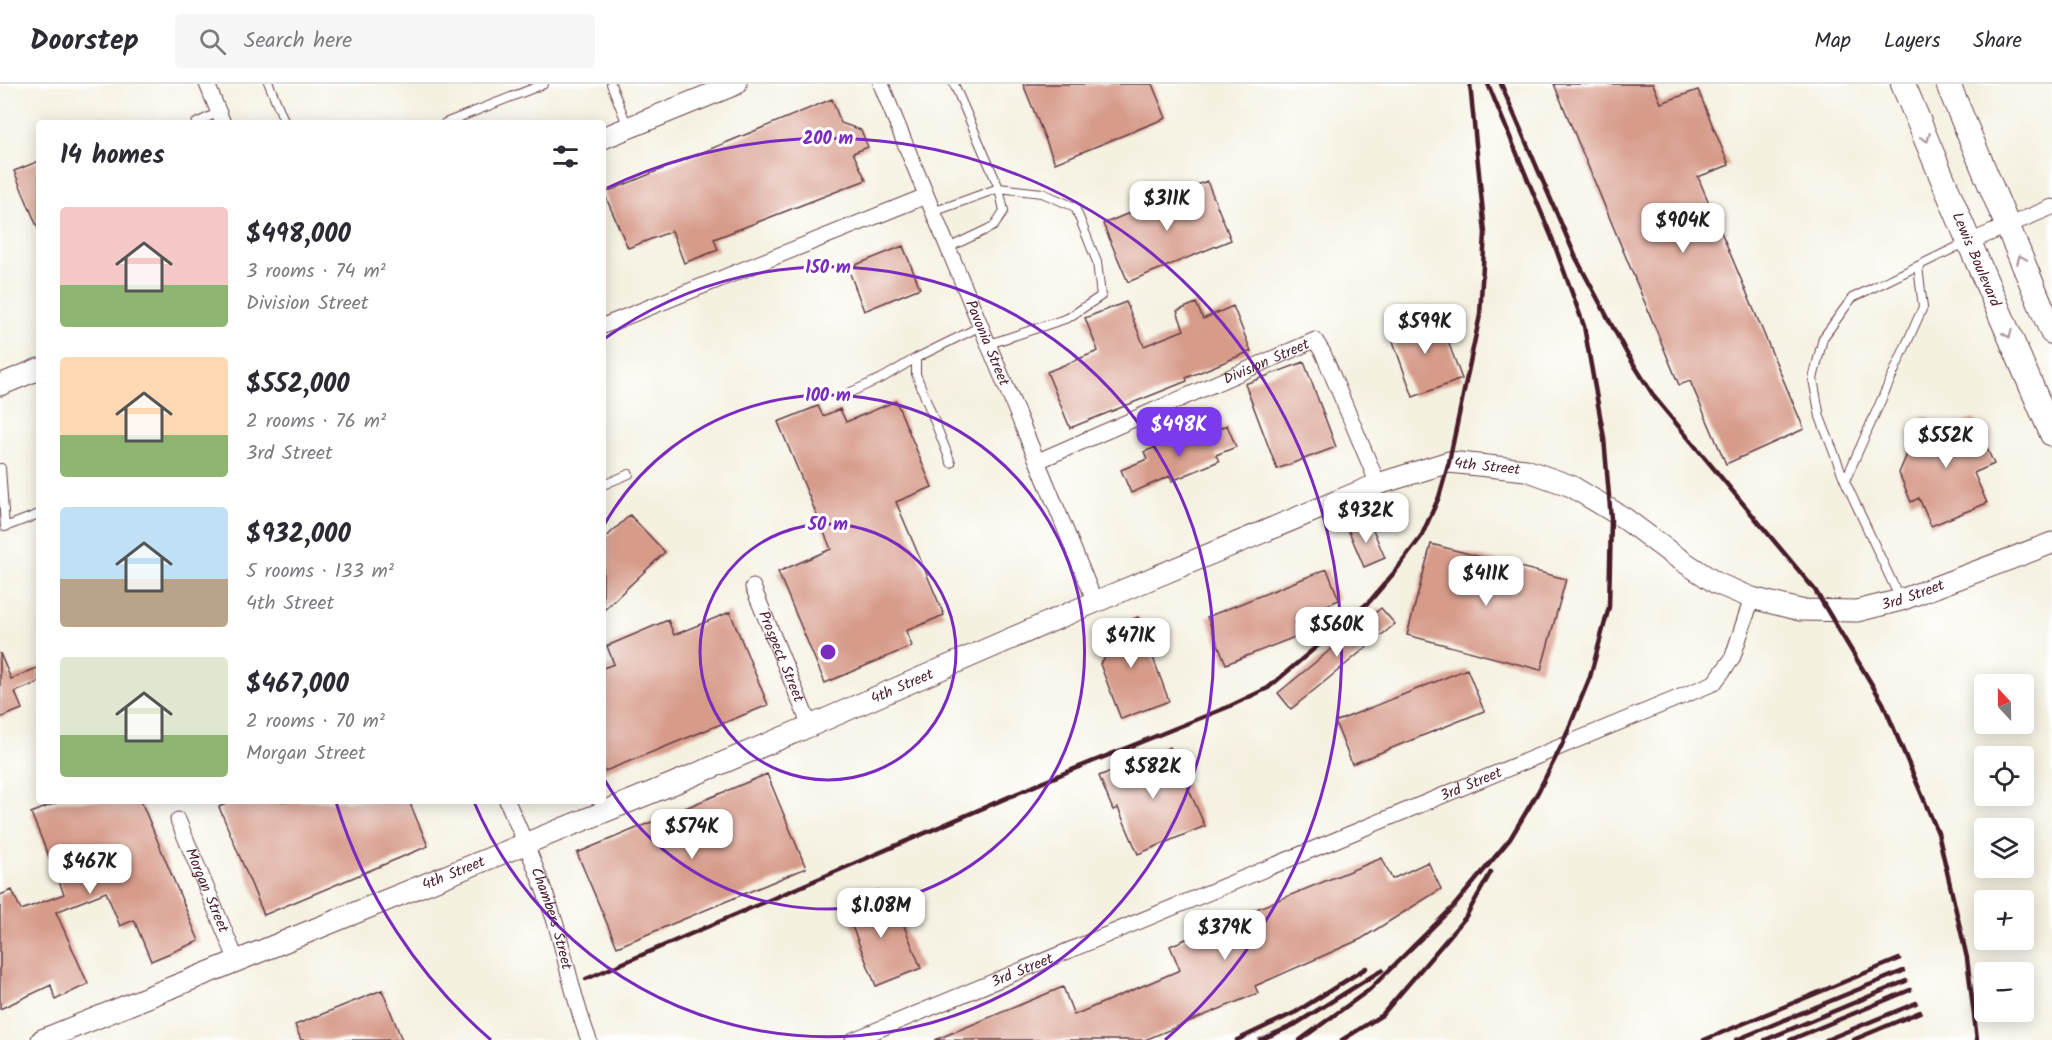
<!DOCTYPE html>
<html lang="en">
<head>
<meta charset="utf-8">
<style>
	body { margin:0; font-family:Kalam,sans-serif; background:#f7f7f7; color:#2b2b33; height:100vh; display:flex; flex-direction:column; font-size:22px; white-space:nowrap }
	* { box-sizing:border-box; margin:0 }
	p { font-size:20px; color:#7c7c81 }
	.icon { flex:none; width:33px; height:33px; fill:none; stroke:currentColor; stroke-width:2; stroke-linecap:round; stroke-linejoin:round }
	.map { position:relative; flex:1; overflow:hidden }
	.details { position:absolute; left:36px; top:36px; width:570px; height:684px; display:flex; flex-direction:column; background:#fff; border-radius:6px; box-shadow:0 3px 15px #0003 }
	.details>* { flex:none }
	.needle { width:39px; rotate:338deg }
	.buttons { position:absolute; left:1974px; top:590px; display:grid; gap:12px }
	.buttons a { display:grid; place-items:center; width:60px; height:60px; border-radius:6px; background:#fff; box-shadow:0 3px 15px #0003; font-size:30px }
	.price { position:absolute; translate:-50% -51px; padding:0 14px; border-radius:12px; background:#fff; color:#222; font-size:20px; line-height:39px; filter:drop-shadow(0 2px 3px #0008) }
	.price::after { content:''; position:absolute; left:50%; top:36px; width:18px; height:14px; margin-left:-9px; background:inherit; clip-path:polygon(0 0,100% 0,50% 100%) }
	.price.current { background:#7c3aed; color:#fff }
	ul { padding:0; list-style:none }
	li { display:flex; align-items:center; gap:18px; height:150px; padding:0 24px }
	li span { display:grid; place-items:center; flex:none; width:168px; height:120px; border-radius:6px; color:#555 }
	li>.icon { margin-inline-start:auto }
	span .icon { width:72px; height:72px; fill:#fffc; stroke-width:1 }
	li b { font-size:26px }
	h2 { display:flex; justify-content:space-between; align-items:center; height:72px; padding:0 24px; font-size:26px }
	header { display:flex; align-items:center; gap:36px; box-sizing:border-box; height:84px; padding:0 30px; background:#fff; border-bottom:2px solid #e1e1e2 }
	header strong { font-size:28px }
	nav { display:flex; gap:33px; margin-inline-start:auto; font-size:21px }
	.search { width:420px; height:54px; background:#f7f7f7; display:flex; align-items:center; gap:15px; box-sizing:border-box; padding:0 21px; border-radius:6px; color:#7c7c81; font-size:22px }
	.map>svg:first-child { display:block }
	.building { fill:#d79b8a }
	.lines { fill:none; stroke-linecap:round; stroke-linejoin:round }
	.lane-casing { stroke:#643e46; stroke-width:10 }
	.street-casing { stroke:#643e46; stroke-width:17 }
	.secondary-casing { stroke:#643e46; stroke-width:23 }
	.primary-casing { stroke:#643e46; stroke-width:26 }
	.lane { stroke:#fff; stroke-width:8 }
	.street { stroke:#fff; stroke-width:15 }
	.secondary { stroke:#fff; stroke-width:21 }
	.primary { stroke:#fff; stroke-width:24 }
	.rail { stroke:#4a1f2b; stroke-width:4.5 }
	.oneway { stroke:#ae9aa0 }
	.ring { fill:none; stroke:#7b2cbf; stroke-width:3 }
	.labels { text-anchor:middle; stroke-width:6; stroke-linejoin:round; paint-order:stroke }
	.street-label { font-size:15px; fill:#4a1f2b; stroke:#fff }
	.centre { fill:#7b2cbf; stroke:#fff; stroke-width:3 }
	.ring-label { font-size:18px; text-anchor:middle; font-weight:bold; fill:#7b2cbf; stroke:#fff; stroke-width:6; stroke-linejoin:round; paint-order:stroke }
</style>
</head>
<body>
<header>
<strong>Doorstep</strong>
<div class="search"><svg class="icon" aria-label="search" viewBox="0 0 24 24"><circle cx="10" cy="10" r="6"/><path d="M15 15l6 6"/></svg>Search here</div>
<nav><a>Map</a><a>Layers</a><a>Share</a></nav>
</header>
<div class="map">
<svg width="2052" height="956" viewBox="0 0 2052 956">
	<rect width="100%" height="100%" fill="#fff"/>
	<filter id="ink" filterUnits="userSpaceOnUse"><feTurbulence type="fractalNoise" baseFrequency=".0167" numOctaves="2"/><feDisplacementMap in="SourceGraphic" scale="12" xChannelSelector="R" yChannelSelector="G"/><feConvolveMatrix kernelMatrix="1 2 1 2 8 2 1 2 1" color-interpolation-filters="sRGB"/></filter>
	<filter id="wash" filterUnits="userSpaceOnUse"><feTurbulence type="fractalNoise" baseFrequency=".008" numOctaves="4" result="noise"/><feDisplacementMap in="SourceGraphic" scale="24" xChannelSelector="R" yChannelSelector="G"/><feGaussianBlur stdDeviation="1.35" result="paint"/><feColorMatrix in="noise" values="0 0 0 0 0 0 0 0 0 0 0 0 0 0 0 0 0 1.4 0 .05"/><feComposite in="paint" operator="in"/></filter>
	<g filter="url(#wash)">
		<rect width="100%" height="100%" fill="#f5f1e1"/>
		<g id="blocks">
			<path class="building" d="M 1023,0 L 1152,0 L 1166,34 L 1055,79 Z
				M 1554,0 L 1653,0 L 1661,19 L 1698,6 L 1729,81 L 1698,93 L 1804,345 L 1726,380 L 1690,297 L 1679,301 Z
				M 832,15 L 841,39 L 861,46 L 868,63 L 853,69 L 866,96 L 714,155 L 718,166 L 684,179 L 672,147 L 628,164 L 604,109 Z
				M 39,77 L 39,147 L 14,87 Z
				M 1207,97 L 1231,156 L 1128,198 L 1103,140 Z
				M 903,162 L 920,204 L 864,227 L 848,184 Z
				M 1126,218 L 1144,262 L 1184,246 L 1177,227 L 1196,219 L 1203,235 L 1233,222 L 1251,267 L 1186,294 L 1187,297 L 1070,344 L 1047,288 L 1098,267 L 1085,234 Z
				M 1437,228 L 1462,295 L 1413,313 L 1389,246 Z
				M 1304,278 L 1336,363 L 1277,385 L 1245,300 Z
				M 896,317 L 932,403 L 896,418 L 944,531 L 906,547 L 912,562 L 825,599 L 778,488 L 831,465 L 778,338 L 818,322 L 823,332 L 840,325 L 846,338 Z
				M 1923,332 L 1950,344 L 1974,335 L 1994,380 L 1974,389 L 1987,419 L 1931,442 L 1919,414 L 1911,418 L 1899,389 Z
				M 1227,341 L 1236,363 L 1216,371 L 1219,377 L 1172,397 L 1170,392 L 1131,409 L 1121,386 L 1147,375 L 1144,368 L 1175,355 L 1177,358 L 1207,346 L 1209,349 Z
				M 630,431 L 665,468 L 603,527 L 603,456 Z
				M 1369,436 L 1385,474 L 1364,483 L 1348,445 Z
				M 1431,460 L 1566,495 L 1541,586 L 1407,551 Z
				M 1327,485 L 1339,516 L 1317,525 L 1319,529 L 1295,539 L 1300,551 L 1226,580 L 1207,533 Z
				M 1381,524 L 1395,540 L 1291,625 L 1278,609 Z
				M 730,528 L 768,621 L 603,688 L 603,584 L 614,580 L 607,562 L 668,536 L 674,551 Z
				M 1138,533 L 1169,617 L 1121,635 L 1100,580 L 1107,571 L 1098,549 Z
				M 0,569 L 11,595 L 39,583 L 39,598 L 15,608 L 22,625 L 0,634 Z
				M 1467,585 L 1484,627 L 1352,680 L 1335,638 Z
				M 1170,663 L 1205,742 L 1138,770 L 1118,724 L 1113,726 L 1099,692 Z
				M 767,690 L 806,784 L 617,863 L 577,769 Z
				M 61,717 L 141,717 L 199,857 L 151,877 L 134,836 L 120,842 L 106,808 L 56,828 L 88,900 L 55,916 L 51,901 L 0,925 L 0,811 L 12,806 L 21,826 L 64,810 L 31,729 Z
				M 232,717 L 409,717 L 428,762 L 264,831 L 219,723 Z
				M 1382,774 L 1392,795 L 1428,778 L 1441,805 L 1361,855 L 1255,902 L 1258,909 L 1145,956 L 935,956 L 1063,903 L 1074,931 L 1180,886 L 1170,862 L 1244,830 Z
				M 878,806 L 890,836 L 900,832 L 921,884 L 876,902 L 843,820 Z
				M 382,906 L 402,956 L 301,956 L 295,941 Z"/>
		</g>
	</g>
	<g filter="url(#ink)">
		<use href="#blocks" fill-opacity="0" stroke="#643e46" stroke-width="1.5"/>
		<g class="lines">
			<defs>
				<path id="lane" d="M 269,0 L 285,39
					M 611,0 L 628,43
					M 196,39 L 219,28
					M 445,39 L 544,0
					M 933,128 L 999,104 L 1042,109 L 1075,123 L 1097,178 L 1101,212 L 1068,234 L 989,260
					M 948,164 L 994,142 L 1004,127 L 999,104 L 954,0
					M 840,313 L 884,293 L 916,274
					M 951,379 L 916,290 L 916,274 L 981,242
					M 1,384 L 5,443 L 39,430
					M 1845,397 L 1820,333 L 1813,295 L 1823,254 L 1852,214 L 1967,158
					M 603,401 L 629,390
					M 1900,515 L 1845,397 L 1923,223 L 1918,183"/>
				<g id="street">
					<path d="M 207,0 L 223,39"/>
					<path id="s1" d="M 881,0 C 950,173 1025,344 1095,518"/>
					<path d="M 1969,158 L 2052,123"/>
					<path d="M 603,242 L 926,112"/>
					<path id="s2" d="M 1038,377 L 1315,256 L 1323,269 L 1378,400"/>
					<path id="s3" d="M 753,503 L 810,642"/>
					<path id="s4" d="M 507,717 C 525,757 543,799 556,841 C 567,879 574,918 589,956"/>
					<path id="s5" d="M 178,736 L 237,877"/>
					<path id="s6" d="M 853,956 L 1714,599 L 1732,575 L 1752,514"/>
				</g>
				<g id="secondary">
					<path d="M 603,54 L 736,0"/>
					<path d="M 0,301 L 39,285"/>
					<path id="s7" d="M 42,956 L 670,701 L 810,642 L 1095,518 L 1378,400 L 1449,378 L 1526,386 L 1571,402 L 1624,434 L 1672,470 L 1716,499 L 1752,514 L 1800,526 L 1857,527 L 1901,516 L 2052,459"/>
				</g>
				<g id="primary">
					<path id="s8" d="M 1903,0 L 1969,158 L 2052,350"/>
					<path d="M 1948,0 L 2052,248"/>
				</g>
			</defs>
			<use href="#lane" class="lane-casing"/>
			<use href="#street" class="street-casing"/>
			<use href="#secondary" class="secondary-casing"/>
			<use href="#primary" class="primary-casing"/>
			<use href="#lane" class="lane"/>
			<use href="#street" class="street"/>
			<use href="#secondary" class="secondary"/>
			<use href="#primary" class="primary"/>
			<path class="rail" d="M 1501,0 L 1576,174 L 1626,268 L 1655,314 L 1815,506 L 1883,619 L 1938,749 L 1967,874 L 1977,956
				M 586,895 L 1069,687 L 1228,623 L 1268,604 L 1370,517 L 1393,490 L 1421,453 L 1439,413 L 1449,378 L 1480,231 L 1485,149 L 1470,0
				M 1237,956 L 1296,928 L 1366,884
				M 1260,956 L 1294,941 L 1382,886
				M 1300,956 L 1369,906 L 1454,822 L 1510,755 L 1538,708 L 1562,661 L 1590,593 L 1609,523 L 1611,435 L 1604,354 L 1584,242 L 1552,154 L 1488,0
				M 1342,956 L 1382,931 L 1465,834 L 1491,788
				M 1704,956 L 1899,875
				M 1736,956 L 1903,887
				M 1765,956 L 1906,897
				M 1790,956 L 1910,906
				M 1826,956 L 1916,919
				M 1853,956 L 1920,928"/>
		</g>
		<defs><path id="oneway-chevron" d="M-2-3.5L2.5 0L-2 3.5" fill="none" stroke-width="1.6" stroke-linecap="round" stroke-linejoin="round" transform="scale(1.5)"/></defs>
		<g class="oneway">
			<use href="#oneway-chevron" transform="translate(1926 54) rotate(67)"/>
			<use href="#oneway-chevron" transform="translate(2021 175) rotate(-113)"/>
			<use href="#oneway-chevron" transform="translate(2008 250) rotate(67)"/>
		</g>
	</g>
	<g class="ring">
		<circle cx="828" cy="568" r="128"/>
		<path d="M603 443A257 257 0 1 1 603 693"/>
		<path d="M604 255A385 385 0 1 1 474 718"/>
		<path d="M491 956A514 514 0 0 1 336 718M607 104A514 514 0 0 1 1165 956"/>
	</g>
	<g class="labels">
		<g class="street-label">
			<text dy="5" stroke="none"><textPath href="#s8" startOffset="190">Lewis Boulevard</textPath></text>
			<text dy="5" stroke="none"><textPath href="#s1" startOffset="280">Pavonia Street</textPath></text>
			<text dy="5" stroke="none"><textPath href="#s2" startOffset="249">Division Street</textPath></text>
			<text dy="5" stroke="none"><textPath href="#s7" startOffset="1560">4th Street</textPath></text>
			<text dy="5" stroke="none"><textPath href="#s7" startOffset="2025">3rd Street</textPath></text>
			<text dy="5" stroke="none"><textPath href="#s3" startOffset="75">Prospect Street</textPath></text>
			<text dy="5" stroke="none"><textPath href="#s7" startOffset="930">4th Street</textPath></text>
			<text dy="5" stroke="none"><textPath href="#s6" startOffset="669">3rd Street</textPath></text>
			<text dy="5" stroke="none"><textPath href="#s7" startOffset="444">4th Street</textPath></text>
			<text dy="5" stroke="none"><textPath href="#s5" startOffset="76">Morgan Street</textPath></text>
			<text dy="5" stroke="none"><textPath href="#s4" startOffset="126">Chambers Street</textPath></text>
			<text dy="5" stroke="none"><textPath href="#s6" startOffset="183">3rd Street</textPath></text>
		</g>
	</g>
	<circle cx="828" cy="568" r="9" class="centre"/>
	<g class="ring-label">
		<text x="828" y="60">200 m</text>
		<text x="828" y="189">150 m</text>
		<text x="828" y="317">100 m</text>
		<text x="828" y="446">50 m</text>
	</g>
</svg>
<div class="buttons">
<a><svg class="needle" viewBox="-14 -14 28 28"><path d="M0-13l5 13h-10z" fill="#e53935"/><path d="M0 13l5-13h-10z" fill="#7c7c81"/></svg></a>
<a><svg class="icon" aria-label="locate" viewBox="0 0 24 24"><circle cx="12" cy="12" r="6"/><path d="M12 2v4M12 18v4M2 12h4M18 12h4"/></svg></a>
<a><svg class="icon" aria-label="layers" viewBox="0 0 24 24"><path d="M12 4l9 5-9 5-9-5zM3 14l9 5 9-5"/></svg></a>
<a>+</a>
<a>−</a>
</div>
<b class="price" style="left:1167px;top:148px">$311K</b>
<b class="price" style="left:1683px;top:170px">$904K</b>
<b class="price" style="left:1425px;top:271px">$599K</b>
<b class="price current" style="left:1179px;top:374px">$498K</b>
<b class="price" style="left:1946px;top:385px">$552K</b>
<b class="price" style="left:1366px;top:460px">$932K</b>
<b class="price" style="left:1486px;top:523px">$411K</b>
<b class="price" style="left:1337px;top:574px">$560K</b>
<b class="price" style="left:1131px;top:585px">$471K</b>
<b class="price" style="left:1153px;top:716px">$582K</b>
<b class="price" style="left:692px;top:776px">$574K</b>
<b class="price" style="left:90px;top:811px">$467K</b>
<b class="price" style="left:881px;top:855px">$1.08M</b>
<b class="price" style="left:1225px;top:877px">$379K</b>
<section class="details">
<h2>14 homes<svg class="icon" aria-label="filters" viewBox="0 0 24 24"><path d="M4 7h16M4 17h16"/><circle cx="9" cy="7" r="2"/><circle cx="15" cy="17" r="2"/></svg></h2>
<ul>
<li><span style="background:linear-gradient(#f6c9c9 65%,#8fb573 0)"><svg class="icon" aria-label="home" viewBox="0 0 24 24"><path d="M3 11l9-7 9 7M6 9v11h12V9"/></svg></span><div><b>$498,000</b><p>3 rooms · 74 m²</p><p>Division Street</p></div></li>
<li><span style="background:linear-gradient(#ffd9b3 65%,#8fb573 0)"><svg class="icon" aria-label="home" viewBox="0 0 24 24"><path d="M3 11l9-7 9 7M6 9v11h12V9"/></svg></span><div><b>$552,000</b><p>2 rooms · 76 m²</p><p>3rd Street</p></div></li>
<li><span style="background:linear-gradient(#bfe0f5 60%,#b9a48a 0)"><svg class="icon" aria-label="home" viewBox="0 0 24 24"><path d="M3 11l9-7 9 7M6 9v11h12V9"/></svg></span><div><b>$932,000</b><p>5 rooms · 133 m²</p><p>4th Street</p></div></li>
<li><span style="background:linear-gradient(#dfe7d0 65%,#8fb573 0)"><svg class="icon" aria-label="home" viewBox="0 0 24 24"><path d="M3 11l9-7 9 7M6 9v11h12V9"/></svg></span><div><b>$467,000</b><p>2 rooms · 70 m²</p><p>Morgan Street</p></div></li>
</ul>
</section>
</div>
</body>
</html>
